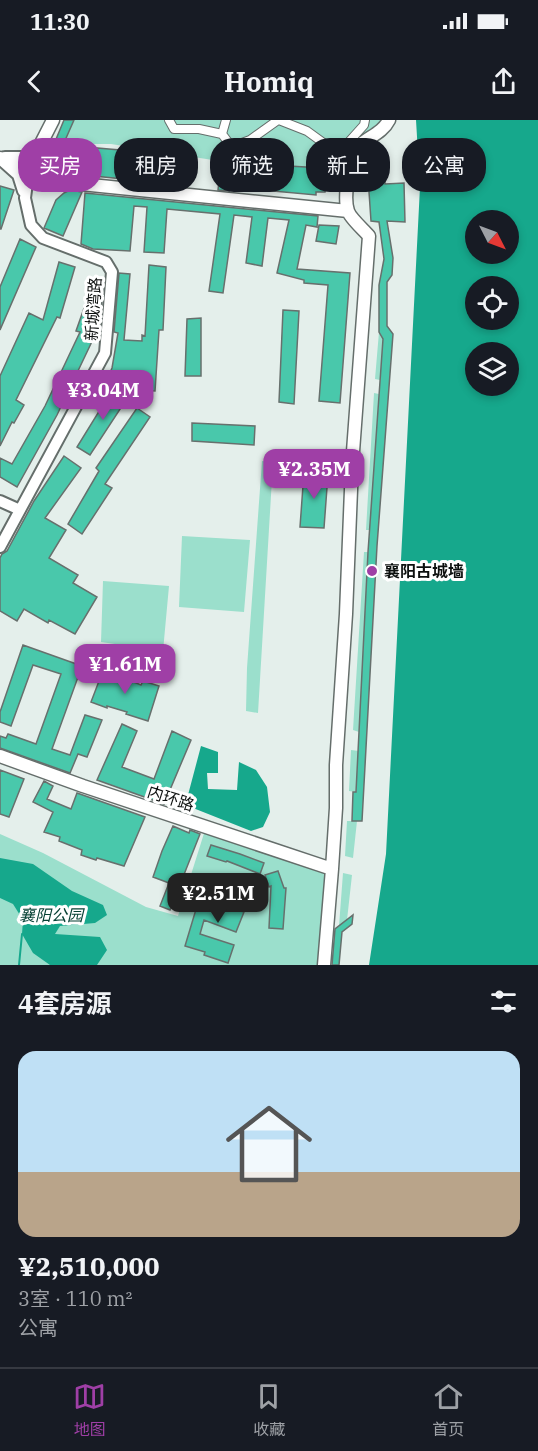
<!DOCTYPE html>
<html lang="zh">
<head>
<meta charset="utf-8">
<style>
	body { margin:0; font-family:"IBM Plex Serif","Noto Sans SC",serif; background:#242831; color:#f1f3f6; height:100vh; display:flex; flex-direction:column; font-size:22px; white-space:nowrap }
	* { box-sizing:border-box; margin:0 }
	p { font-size:20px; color:#9ea1a6 }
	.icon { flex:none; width:33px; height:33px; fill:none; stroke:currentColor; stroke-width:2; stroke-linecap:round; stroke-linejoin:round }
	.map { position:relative; height:845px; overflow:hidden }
	.details { display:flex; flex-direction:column; background:#171b24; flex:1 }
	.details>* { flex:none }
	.guide { position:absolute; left:18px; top:18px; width:502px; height:54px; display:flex; gap:12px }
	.needle { width:39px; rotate:132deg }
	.fabs { position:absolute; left:465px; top:90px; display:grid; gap:12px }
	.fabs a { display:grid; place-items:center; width:54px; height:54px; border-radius:50%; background:#171b24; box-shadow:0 3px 9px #0003; font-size:30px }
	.price { position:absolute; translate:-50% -51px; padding:0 14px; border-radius:12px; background:#9f3fa6; color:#fff; font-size:20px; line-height:39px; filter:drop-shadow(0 2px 3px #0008) }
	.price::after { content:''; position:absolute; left:50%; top:36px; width:18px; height:14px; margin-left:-9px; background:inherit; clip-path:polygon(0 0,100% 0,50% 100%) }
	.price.current { background:#222; color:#fff }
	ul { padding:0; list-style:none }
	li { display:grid; align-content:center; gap:12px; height:318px; padding:0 18px }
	li span { display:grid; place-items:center; height:186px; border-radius:18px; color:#555 }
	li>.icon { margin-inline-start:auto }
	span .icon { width:108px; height:108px; fill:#fffc; stroke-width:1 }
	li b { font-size:26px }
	h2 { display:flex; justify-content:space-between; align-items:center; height:72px; padding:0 18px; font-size:26px }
	.tag { padding:0 21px; border-radius:24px; background:#171b24; box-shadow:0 3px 9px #0003; font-size:21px; line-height:54px }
	.tag.current { background:#9f3fa6; color:#fff }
	.status { display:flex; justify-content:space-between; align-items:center; height:42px; padding:0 30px; background:#171b24; direction:ltr }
	.status svg { height:16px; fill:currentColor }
	header { display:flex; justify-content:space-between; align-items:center; height:78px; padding:0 18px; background:#171b24; font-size:27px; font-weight:700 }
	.tabs { display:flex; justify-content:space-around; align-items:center; height:84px; border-top:2px solid #363941; background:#171b24; font-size:16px; color:#9ea1a6 }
	.tabs a { display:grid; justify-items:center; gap:3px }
	.tabs .current { color:#9f3fa6 }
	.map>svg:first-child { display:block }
	.green { fill:#9bdfcc }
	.water { fill:#16a88c; fill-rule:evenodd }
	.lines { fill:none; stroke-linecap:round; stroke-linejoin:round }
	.stream { stroke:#16a88c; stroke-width:2 }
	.building { fill:#49c8ab; stroke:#67706d; stroke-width:1.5 }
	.pedestrian-casing { stroke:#656e6b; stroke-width:10 }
	.minor-casing { stroke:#656e6b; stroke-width:14 }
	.tertiary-casing { stroke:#656e6b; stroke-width:15 }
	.pedestrian { stroke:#fff; stroke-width:8 }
	.minor { stroke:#fff; stroke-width:10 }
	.tertiary { stroke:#fff; stroke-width:12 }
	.poi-dot { fill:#9f3fa6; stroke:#fff; stroke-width:2 }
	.labels { text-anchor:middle; stroke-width:6; stroke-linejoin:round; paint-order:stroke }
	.street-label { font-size:16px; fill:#0d100f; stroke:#fff }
	.poi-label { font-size:16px; font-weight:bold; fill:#0d100f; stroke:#fff; text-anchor:start }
	.park-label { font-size:16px; font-style:italic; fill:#074135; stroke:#fff }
</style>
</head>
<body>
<div class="status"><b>11:30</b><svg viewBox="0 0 49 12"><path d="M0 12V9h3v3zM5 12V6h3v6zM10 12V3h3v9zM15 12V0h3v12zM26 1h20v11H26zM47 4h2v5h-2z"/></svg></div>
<header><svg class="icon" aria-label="back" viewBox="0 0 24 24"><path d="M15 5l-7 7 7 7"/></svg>Homiq<svg class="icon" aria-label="share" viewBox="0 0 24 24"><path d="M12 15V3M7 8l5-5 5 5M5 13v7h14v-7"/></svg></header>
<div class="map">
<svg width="538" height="845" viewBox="0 0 538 845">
	<rect width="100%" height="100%" fill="#e4efeb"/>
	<path class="green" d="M 74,0 L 389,0 L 359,25 L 349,53 L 219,41 L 111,24 L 68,24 L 63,25 Z
		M 379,212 L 383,219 L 380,260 L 375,259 Z
		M 374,273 L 379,274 L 370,410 L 366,410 Z
		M 262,341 L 273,342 L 258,593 L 246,591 L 247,548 Z
		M 182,416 L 250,420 L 244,492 L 179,487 Z
		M 364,432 L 368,432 L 359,612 L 353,610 Z
		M 103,461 L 169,466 L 163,531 L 101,522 Z
		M 351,630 L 359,631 L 356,672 L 349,671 Z
		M 347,701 L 357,701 L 353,738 L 345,736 Z
		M 206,707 L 332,749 L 324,845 L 0,845 L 0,714 L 43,733 L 146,787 L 178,796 Z
		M 343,753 L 352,755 L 347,800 L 339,806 Z"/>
	<path class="water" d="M 416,0 L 538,0 L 538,845 L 369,845 L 386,734 L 420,67 ZM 508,100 L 508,134 L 476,134 L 476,100 ZM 508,166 L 508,200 L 476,200 L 476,166 ZM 508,232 L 508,266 L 476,266 L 476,232 Z
		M 201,626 L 218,632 L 218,653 L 207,653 L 208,669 L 237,670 L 239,642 L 256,650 L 267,667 L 270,692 L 263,707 L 251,711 L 188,686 L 188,675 Z
		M 0,738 L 33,744 L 72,771 L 103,785 L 107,795 L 95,803 L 60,806 L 55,814 L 100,817 L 107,830 L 97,845 L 50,845 L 33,833 L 22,814 L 23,800 L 13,784 L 0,778 Z"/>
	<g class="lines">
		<path class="stream" d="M 19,845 L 22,814"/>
	</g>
	<path class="building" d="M 64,0 L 74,0 L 63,25 L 132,31 L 185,39 L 183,65 L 84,55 L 85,34 L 61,32 L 49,27 L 50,24 L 54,24 Z
		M 221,42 L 323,48 L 327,49 L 325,72 L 316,72 L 316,75 L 229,67 L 229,71 L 218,70 Z
		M 368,57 L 385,61 L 385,64 L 404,63 L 405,102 L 387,101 L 393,138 L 392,155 L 387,162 L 387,206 L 393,214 L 377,426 L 362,701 L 352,701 L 353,672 L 356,672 L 368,432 L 383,219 L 379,212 L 379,165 L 384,139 L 379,102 L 371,101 Z
		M 0,66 L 14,70 L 1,109 L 0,109 Z
		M 70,70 L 82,72 L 63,116 L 44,108 L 56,80 L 64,73 Z
		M 85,73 L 318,96 L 317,107 L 306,105 L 297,149 L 350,153 L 340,283 L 319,281 L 328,165 L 304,163 L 304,160 L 277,153 L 289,100 L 268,98 L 262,146 L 246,143 L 252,97 L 234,95 L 223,173 L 209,171 L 220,94 L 167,89 L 164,133 L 144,132 L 147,87 L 134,86 L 130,131 L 93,129 L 81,124 Z
		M 319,105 L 339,106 L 336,124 L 316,121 Z
		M 20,119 L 36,127 L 0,210 L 0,167 Z
		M 59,142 L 75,147 L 60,198 L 57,197 L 16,280 L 24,285 L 14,303 L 12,302 L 0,326 L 0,256 L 29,193 L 43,200 Z
		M 149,145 L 166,147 L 163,210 L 159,210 L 155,271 L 139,270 L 140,257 L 122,255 L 114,267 L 106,262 L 112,248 L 118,213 L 114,212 L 119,153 L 130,154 L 124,220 L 142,221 L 142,215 L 145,216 Z
		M 94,160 L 103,163 L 99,211 L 97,211 L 57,295 L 17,367 L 0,357 L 0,338 L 12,344 L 45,286 L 80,212 L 76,211 Z
		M 283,190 L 299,191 L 294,284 L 279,282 Z
		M 201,198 L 201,256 L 185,256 L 187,199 Z
		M 114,267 L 128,277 L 90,335 L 77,327 Z
		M 137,288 L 150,297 L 105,364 L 112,368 L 82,414 L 68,404 L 99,351 L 96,348 Z
		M 192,303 L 255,306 L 254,325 L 192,321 Z
		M 64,336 L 81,348 L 45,398 L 66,410 L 49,438 L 78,455 L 73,463 L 97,477 L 75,514 L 49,500 L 48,503 L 24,489 L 17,501 L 0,491 L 0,438 L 2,434 L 7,431 L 34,381 Z
		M 304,352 L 328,354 L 324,408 L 300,407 Z
		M 23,525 L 82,546 L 52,629 L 70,635 L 85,595 L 102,600 L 87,637 L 78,634 L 70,653 L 0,628 L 0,616 L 6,618 L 8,614 L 36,624 L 61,554 L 33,545 L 11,606 L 0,602 L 0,592 Z
		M 104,548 L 120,554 L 119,556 L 141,565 L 143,561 L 159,566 L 148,601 L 126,594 L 127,592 L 107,586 L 107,588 L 91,582 Z
		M 122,604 L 137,611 L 122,647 L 154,659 L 172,611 L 191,620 L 164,684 L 97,660 Z
		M 0,650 L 24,659 L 9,697 L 0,694 Z
		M 44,661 L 53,666 L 47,679 L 71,689 L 77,673 L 145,697 L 124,746 L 97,738 L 96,740 L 81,735 L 82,730 L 59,721 L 60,717 L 44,712 L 53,692 L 33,682 Z
		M 173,706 L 189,713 L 190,710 L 200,714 L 170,790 L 160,786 L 169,763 L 153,757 L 162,731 Z
		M 211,725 L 240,734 L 264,743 L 260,754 L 227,741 L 226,742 L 207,736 Z
		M 278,751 L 284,768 L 286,768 L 283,809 L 269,808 L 271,766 L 269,767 L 265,755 Z
		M 231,762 L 249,768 L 241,791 L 244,792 L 236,812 L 204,800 L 200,814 L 234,825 L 228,843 L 204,835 L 205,832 L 185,826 L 197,786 L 215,792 L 219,782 L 223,784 Z
		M 353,795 L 352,804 L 342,812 L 339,845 L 332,845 L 335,809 Z"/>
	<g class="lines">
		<defs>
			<path id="pedestrian" d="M 169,0 L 174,9 L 199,9 L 222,14 L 226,0
				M 279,0 L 307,11 L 351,43
				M 222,14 L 228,22 L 234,26 L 250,20 L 278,0
				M 338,34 L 364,5 L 365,0"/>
			<path id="minor" d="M 5,37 L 25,37 L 39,26
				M 0,39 L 18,55 L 23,71
				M 0,381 L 20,390
				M 0,427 L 105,233 L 112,152 L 106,142 L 43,118 L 31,105 L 25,78 L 29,47"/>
			<path id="tertiary" d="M 0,38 L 81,64 L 348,91
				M 29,47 L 53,0
				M 0,636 L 83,666 L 332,749
				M 324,845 L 332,749 L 336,688 L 336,645 L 346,494 L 352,345 L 369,116 C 364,110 350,98 348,91 C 343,77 350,33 361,24 C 371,16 383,12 389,0"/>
		</defs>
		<use href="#pedestrian" class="pedestrian-casing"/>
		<use href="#minor" class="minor-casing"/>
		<use href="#tertiary" class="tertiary-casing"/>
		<use href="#pedestrian" class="pedestrian"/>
		<use href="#minor" class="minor"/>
		<use href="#tertiary" class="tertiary"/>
	</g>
	<circle class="poi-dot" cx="372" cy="451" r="6"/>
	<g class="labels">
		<g class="street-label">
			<text transform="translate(93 189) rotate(-86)" y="6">新城湾路</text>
			<text transform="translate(171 678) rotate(18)" y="6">内环路</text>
		</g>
		<g class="poi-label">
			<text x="384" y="457">襄阳古城墙</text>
		</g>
		<g class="park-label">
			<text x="51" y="801">襄阳公园</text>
		</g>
	</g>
</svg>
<div class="fabs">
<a><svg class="needle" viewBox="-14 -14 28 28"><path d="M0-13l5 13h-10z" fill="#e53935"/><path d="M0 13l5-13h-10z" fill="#9ea1a6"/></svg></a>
<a><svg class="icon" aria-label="locate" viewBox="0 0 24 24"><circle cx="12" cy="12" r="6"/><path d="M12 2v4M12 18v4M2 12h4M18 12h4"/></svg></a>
<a><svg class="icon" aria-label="layers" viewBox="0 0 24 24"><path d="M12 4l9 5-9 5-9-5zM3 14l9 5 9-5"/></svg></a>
</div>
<b class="price" style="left:103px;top:301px">¥3.04M</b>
<b class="price" style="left:314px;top:380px">¥2.35M</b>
<b class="price" style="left:125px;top:575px">¥1.61M</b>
<b class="price current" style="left:218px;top:804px">¥2.51M</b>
<div class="guide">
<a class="tag current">买房</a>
<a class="tag">租房</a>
<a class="tag">筛选</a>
<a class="tag">新上</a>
<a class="tag">公寓</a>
</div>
</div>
<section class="details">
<h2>4套房源<svg class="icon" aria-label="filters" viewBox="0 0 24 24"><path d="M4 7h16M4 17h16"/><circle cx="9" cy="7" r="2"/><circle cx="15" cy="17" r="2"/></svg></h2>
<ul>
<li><span style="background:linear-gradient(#bfe0f5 65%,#b9a48a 0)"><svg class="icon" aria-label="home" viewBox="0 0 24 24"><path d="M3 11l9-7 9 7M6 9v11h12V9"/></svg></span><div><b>¥2,510,000</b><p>3室 · 110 m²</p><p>公寓</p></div></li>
</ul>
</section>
<nav class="tabs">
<a class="current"><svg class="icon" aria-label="map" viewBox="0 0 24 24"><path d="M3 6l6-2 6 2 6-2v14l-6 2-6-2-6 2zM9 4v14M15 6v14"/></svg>地图</a>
<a><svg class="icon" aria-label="saved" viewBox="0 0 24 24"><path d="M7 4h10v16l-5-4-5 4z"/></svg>收藏</a>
<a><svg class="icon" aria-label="home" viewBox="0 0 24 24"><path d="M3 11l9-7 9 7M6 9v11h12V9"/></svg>首页</a>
</nav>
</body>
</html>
